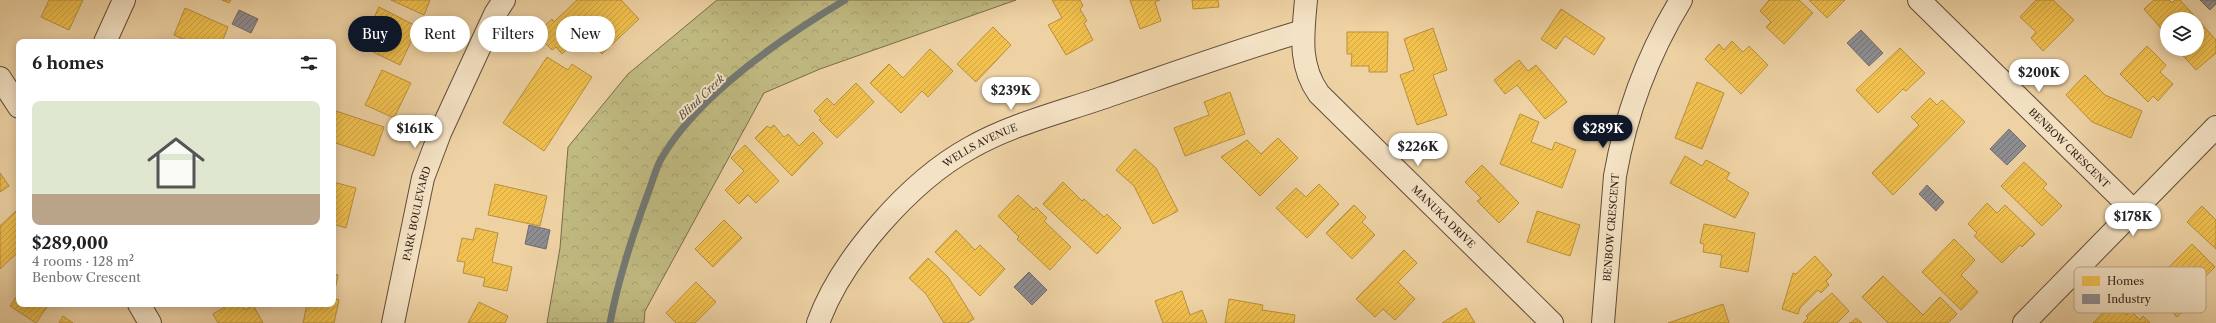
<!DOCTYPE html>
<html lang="en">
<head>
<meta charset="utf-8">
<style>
	body { margin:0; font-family:"Libre Caslon Text",serif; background:#f6f6f6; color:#202124; height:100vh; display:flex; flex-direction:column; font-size:15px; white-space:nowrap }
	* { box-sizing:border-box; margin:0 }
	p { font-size:13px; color:#757577 }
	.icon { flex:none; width:22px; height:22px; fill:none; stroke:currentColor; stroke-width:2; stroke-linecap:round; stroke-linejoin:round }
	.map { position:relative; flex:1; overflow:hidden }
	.panel { position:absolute; left:16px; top:39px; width:320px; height:268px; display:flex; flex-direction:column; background:#fff; border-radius:8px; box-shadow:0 2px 10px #0003 }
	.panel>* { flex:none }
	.guide { position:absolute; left:348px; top:16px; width:380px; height:36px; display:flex; gap:8px }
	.fabs { position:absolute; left:2160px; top:12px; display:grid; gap:8px }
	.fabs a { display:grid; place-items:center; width:44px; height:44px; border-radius:50%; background:#fff; box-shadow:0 2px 10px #0003; font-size:20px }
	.price { position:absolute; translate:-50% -34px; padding:0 9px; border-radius:14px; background:#fff; color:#222; font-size:13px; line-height:26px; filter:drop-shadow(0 1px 2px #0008) }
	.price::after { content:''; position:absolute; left:50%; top:24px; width:12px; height:9px; margin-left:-6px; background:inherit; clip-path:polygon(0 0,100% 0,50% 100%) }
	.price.current { background:#111827; color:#fff }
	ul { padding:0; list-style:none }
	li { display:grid; align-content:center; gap:8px; height:212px; padding:0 16px }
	li span { display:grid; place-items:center; height:124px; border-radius:8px; color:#555 }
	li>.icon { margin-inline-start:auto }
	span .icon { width:72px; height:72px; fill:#fffc; stroke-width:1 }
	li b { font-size:17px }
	h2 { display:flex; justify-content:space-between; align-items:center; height:48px; padding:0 16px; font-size:17px }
	.chip { padding:0 14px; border-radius:18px; background:#fff; box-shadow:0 2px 10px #0003; font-size:14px; line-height:36px }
	.chip.current { background:#111827; color:#fff }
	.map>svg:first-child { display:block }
	.park { fill:url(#park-crowns); stroke:#796c4c }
	.homes { fill:url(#homes-hatch); stroke:#b8903e }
	.industry { fill:url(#industry-hatch); stroke:#726c6d }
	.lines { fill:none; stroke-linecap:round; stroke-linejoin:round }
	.stream { stroke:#737973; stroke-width:7 }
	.minor-casing { stroke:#614c3a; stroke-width:24 }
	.minor { stroke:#f4e2c4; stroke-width:22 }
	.labels { text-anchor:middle; stroke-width:4; stroke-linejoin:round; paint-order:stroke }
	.street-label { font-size:10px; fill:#321f17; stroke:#f4e2c4 }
	.water-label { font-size:11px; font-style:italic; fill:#524c45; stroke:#f4e2c4 }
	.key { fill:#f4e2c4; stroke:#baa890; stroke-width:1 }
	.key-label { font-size:11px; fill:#321f17 }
</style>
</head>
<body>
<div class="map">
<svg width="2216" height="323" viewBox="0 0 2216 323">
	<defs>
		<pattern id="park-crowns" width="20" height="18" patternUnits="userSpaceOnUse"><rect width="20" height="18" fill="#c0ba81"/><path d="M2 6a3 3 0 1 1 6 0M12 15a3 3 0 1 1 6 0" fill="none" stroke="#a59f6f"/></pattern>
		<pattern id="homes-hatch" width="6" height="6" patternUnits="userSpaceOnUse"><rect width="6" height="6" fill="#f2c14e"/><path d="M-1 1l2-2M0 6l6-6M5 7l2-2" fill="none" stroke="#d0a543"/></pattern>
		<pattern id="industry-hatch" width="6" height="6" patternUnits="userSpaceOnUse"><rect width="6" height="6" fill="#8d8d92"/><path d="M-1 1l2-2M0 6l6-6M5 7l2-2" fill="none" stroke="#747376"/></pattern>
	</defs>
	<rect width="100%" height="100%" fill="#eed2a4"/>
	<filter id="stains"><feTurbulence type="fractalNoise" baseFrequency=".005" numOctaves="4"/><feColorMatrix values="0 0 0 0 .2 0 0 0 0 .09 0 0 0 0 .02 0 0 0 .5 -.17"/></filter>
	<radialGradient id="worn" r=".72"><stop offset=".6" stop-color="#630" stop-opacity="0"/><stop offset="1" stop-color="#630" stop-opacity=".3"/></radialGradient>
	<path class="park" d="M 717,0 L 1016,0 L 820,69 L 764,93 L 645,311 L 644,323 L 547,323 L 560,248 L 568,147 L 628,74 Z"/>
	<path class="homes" d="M 49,0 L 83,0 L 69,30 L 41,17 Z
		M 222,0 L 231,0 L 229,3 Z
		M 391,0 L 430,0 L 424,15 Z
		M 577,0 L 621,0 L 639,19 L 602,54 L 586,37 L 572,50 L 569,47 L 562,54 L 556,47 L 552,50 L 536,34 L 552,19 L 554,22 Z
		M 1052,0 L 1080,0 L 1083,6 L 1080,9 L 1087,21 L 1084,23 L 1093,40 L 1066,55 L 1048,25 L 1062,18 Z
		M 1130,0 L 1160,0 L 1155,2 L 1161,21 L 1140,29 Z
		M 1192,0 L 1218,0 L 1219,7 L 1193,9 Z
		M 1769,0 L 1799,0 L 1813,13 L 1784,44 L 1766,27 L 1771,22 L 1760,11 Z
		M 1809,0 L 1845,0 L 1827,18 Z
		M 2036,0 L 2053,0 L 2074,20 L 2043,51 L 2031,38 L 2036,32 L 2020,17 Z
		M 2154,0 L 2169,0 L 2172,3 L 2175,0 L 2180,0 L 2216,40 L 2216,53 L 2196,70 L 2177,49 L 2197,49 L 2197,19 L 2167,19 L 2166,34 L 2144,9 Z
		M 379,7 L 418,27 L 400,65 L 373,52 L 383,30 L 371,24 Z
		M 185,8 L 228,27 L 222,42 L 189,42 L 174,35 Z
		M 1561,9 L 1605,38 L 1594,55 L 1565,36 L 1556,49 L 1541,39 Z
		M 993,27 L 1011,45 L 976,82 L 957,64 Z
		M 1433,28 L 1447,70 L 1433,75 L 1447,115 L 1417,125 L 1400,75 L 1414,70 L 1404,39 Z
		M 1347,32 L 1388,32 L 1387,72 L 1369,72 L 1369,66 L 1351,66 L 1352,54 L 1347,54 Z
		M 1732,41 L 1743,52 L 1749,46 L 1768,65 L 1741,94 L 1705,59 L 1719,44 L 1724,50 Z
		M 2147,46 L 2166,65 L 2160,72 L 2173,84 L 2158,101 L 2153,96 L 2148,102 L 2120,74 Z
		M 1900,48 L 1925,73 L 1906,91 L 1903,89 L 1878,113 L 1856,90 Z
		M 930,49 L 953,71 L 928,97 L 922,91 L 901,113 L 870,83 L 889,64 L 903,78 Z
		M 547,57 L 568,70 L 572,64 L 592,77 L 544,151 L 503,123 Z
		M 1519,60 L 1528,71 L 1536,65 L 1567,102 L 1545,119 L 1517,85 L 1505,94 L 1494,80 Z
		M 382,70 L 411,83 L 394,118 L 365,105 Z
		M 2085,75 L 2105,95 L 2142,111 L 2131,138 L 2092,122 L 2066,95 Z
		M 1697,82 L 1724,93 L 1702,149 L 1675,138 Z
		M 856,83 L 874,102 L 837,138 L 819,120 L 821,118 L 814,111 L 827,98 L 834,105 Z
		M 1230,92 L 1245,134 L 1185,156 L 1174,128 L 1209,115 L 1204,102 Z
		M 1930,98 L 1937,105 L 1942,100 L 1965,122 L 1893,195 L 1872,173 L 1919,125 L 1911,117 Z
		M 333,110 L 384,127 L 374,156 L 333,142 Z
		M 1520,114 L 1539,122 L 1531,142 L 1552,150 L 1555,142 L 1576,150 L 1562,188 L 1500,164 Z
		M 774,125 L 784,137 L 788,134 L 799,146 L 813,132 L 823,143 L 792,176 L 755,138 L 767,126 L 770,128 Z
		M 1278,138 L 1298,158 L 1260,196 L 1221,157 L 1247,140 L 1261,154 Z
		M 745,145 L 779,181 L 756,203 L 748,195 L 739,204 L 725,190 L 744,171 L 731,158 Z
		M 1135,149 L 1156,168 L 1178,211 L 1153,224 L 1134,186 L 1116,170 Z
		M 1685,156 L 1702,166 L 1706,160 L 1730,173 L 1726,179 L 1749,193 L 1735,218 L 1670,183 Z
		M 2024,162 L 2047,184 L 2043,188 L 2062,206 L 2042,226 L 2001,186 Z
		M 1482,165 L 1519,203 L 1499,223 L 1477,201 L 1481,198 L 1465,182 Z
		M 0,173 L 9,186 L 0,192 Z
		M 333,182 L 356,188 L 346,228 L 333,224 Z
		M 1063,182 L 1082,201 L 1084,199 L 1104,217 L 1107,214 L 1121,228 L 1097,254 L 1043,204 Z
		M 495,184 L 547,196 L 540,226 L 488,215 Z
		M 1319,184 L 1339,204 L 1307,238 L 1276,208 L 1296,188 L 1306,197 Z
		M 1018,195 L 1034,210 L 1036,207 L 1047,218 L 1044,221 L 1071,247 L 1050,270 L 1017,239 L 1019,237 L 998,216 Z
		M 1987,203 L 1997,213 L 2005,205 L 2035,234 L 2022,247 L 2020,245 L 2002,263 L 1974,236 L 1977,233 L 1968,224 Z
		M 1354,205 L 1366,217 L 1362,222 L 1375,235 L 1352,259 L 1326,233 Z
		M 2202,206 L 2216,220 L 2216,249 L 2187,222 Z
		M 16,211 L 19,215 L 19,251 L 0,269 L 0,226 Z
		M 1537,211 L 1580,225 L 1570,256 L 1527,242 Z
		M 724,220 L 742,238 L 713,267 L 695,249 Z
		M 1704,224 L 1755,233 L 1748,272 L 1720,267 L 1722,255 L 1703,252 L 1704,244 L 1700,243 Z
		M 476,228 L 498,233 L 492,262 L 512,267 L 507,291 L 483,286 L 485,278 L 463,273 L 465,262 L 457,261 L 462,238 L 473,240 Z
		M 956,230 L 975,250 L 980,245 L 1005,269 L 980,296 L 935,252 Z
		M 1954,239 L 1975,260 L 1961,275 L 1978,292 L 1961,310 L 1922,272 Z
		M 2192,244 L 2215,267 L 2193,289 L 2200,295 L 2177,317 L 2151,291 L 2162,280 L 2159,277 Z
		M 1404,250 L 1417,263 L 1398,282 L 1415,299 L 1395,320 L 1383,309 L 1375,317 L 1356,299 Z
		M 1815,256 L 1832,275 L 1826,281 L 1829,285 L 1821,293 L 1818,290 L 1800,308 L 1798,314 L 1782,309 L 1793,273 L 1796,274 Z
		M 928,258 L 948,277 L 974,319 L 967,323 L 944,323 L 926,294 L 909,278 Z
		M 333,274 L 338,275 L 335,290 L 333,290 Z
		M 1883,276 L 1923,315 L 1940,297 L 1957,314 L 1948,323 L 1888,323 L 1862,297 Z
		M 696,282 L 716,302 L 695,323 L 676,323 L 666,313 Z
		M 1182,291 L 1190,315 L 1202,310 L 1207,323 L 1163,323 L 1155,301 Z
		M 19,293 L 19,304 L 49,304 L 36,323 L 10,306 Z
		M 1832,293 L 1849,311 L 1837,323 L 1803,323 L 1808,318 L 1806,316 Z
		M 333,298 L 339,300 L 334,323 L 303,323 L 307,304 L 333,304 Z
		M 1229,299 L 1263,305 L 1262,310 L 1295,315 L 1294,323 L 1225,323 Z
		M 479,302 L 508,316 L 505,323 L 468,323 Z
		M 2113,302 L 2126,315 L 2130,310 L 2140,320 L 2143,316 L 2150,323 L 2093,323 Z
		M 230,304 L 241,304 L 245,310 L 253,305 L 263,323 L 218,323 L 213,314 Z
		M 1723,304 L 1729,323 L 1668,323 Z
		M 1466,308 L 1475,323 L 1442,323 Z
		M 63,316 L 73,323 L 59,323 Z
		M 1856,318 L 1862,323 L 1849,323 L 1851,323 Z"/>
	<path class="industry" d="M 2200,0 L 2216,0 L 2216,4 L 2210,10 Z
		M 239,10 L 258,19 L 251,33 L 232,24 Z
		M 1861,30 L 1883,53 L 1869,66 L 1847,43 Z
		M 2009,129 L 2026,146 L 2007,165 L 1990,149 Z
		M 1927,185 L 1944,202 L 1936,211 L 1919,194 Z
		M 529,225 L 550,230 L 546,249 L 525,244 Z
		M 1029,272 L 1047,290 L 1032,305 L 1014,287 Z"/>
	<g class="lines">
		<path class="stream" d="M 610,323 C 618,280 632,237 647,196 C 652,184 655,170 661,159 C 697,96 783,37 845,0"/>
		<defs>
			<g id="minor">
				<path id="s1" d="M 1306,0 C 1303,34 1298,65 1319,94 L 1552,323"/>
				<path id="s2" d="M 1919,0 L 2134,211"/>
				<path d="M 105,42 L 124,0"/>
				<path d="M 0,78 L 19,107"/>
				<path d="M 139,304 L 150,323"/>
				<path id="s3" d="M 393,323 L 423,178 L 440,133 L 495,14 L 504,0"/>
				<path id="s4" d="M 818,323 C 841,259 910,181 970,148 C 1010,125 1058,113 1102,98 C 1169,75 1235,51 1303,31"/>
				<path id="s5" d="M 1603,323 L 1615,176 C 1626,113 1648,54 1681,0"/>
				<path d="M 2024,323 L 2216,127"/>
			</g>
		</defs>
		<use href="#minor" class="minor-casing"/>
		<use href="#minor" class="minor"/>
	</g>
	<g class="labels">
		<g class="street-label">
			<text dy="4" stroke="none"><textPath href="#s4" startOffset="246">WELLS AVENUE</textPath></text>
			<text dy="4" stroke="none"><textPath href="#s2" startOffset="211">BENBOW CRESCENT</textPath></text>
			<text dy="4" stroke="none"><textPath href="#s3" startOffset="112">PARK BOULEVARD</textPath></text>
			<text dy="4" stroke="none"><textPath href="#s1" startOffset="272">MANUKA DRIVE</textPath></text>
			<text dy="4" stroke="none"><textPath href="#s5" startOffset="96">BENBOW CRESCENT</textPath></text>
		</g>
		<g class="water-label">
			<text transform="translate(701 97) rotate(-44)" y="4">Blind Creek</text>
		</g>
	</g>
	<rect x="2074" y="267" width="132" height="46" rx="6" class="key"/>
	<rect x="2082" y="276" width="18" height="10" fill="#f2c14e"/>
	<rect x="2082" y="294" width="18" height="10" fill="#8d8d92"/>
	<g class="key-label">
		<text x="2107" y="285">Homes</text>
		<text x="2107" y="303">Industry</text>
	</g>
	<rect width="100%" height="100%" filter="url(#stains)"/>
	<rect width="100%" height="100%" fill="url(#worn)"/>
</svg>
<div class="fabs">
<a><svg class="icon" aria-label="layers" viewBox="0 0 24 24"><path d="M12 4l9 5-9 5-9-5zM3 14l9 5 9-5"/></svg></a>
</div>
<b class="price" style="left:2039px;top:93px">$200K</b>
<b class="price" style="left:1011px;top:111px">$239K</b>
<b class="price" style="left:415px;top:149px">$161K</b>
<b class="price current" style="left:1603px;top:149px">$289K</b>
<b class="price" style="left:1418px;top:167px">$226K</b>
<b class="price" style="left:2133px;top:237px">$178K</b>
<div class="guide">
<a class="chip current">Buy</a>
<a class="chip">Rent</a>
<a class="chip">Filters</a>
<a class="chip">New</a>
</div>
<section class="panel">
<h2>6 homes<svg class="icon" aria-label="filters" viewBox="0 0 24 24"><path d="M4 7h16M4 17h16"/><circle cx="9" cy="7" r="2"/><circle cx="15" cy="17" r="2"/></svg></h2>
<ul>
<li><span style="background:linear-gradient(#dfe7d0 75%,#b9a48a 0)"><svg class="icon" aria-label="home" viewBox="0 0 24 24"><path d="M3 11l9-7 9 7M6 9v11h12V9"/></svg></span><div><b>$289,000</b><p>4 rooms · 128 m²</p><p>Benbow Crescent</p></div></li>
</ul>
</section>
</div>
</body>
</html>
